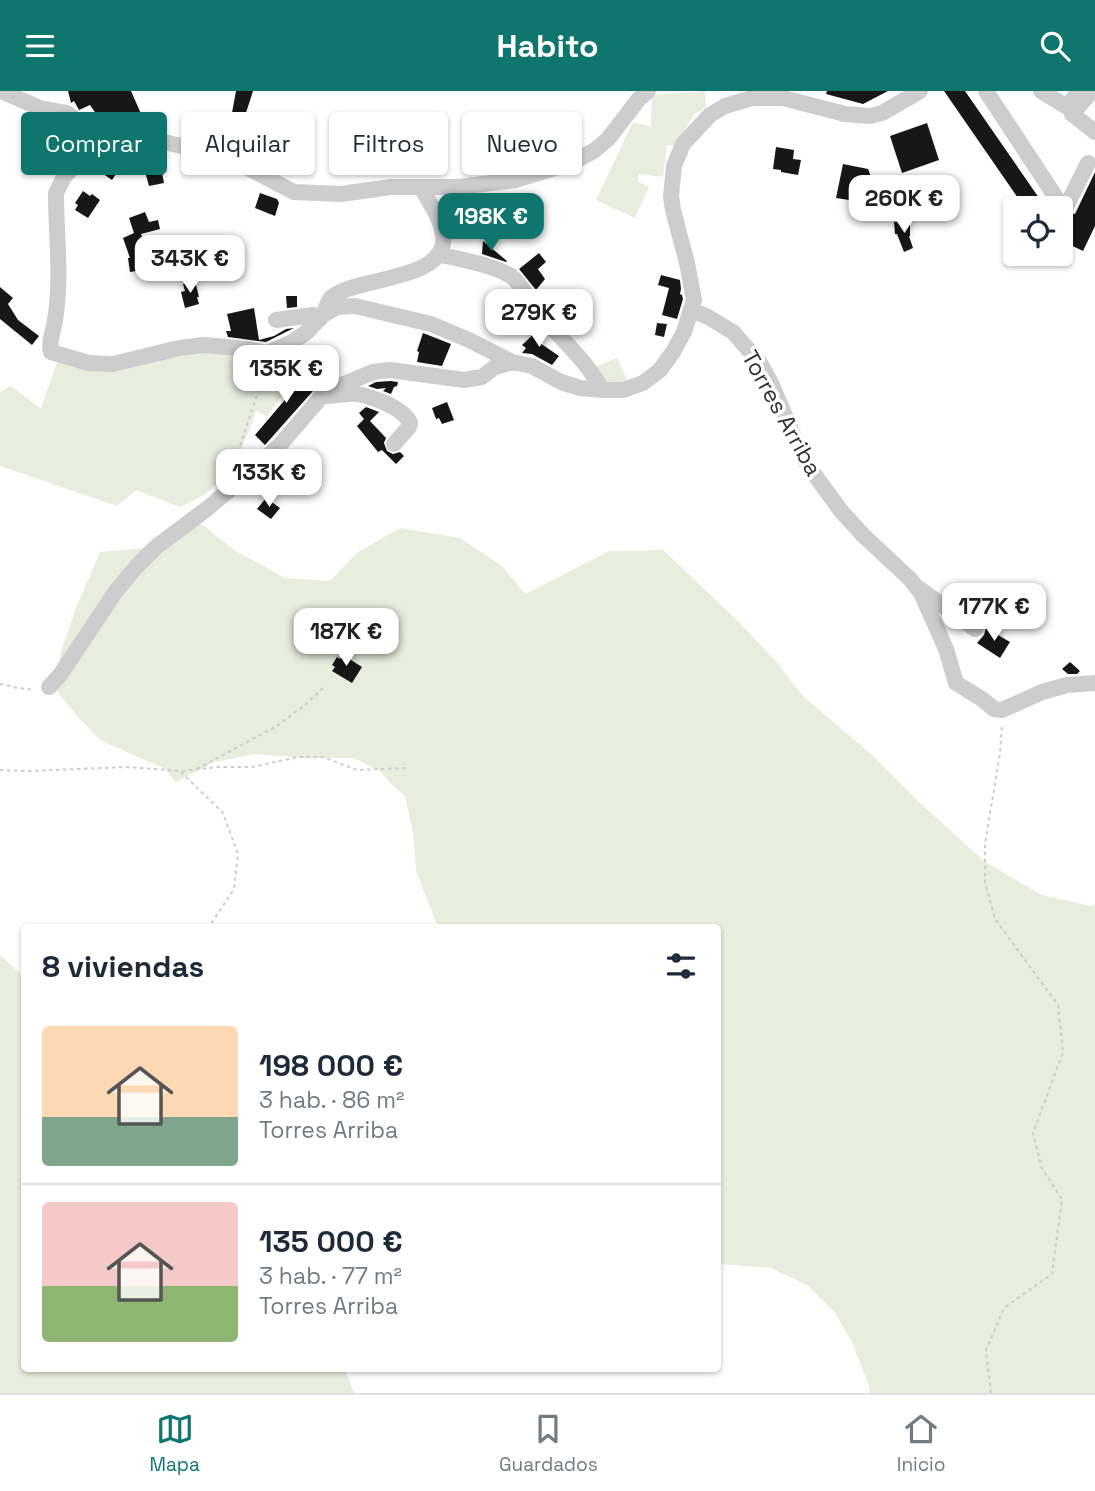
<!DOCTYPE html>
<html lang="es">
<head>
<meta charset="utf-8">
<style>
	body { margin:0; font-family:"Space Grotesk",sans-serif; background:#f6f6f7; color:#1f2937; height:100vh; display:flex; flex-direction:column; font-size:26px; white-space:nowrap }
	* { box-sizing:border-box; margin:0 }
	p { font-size:23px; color:#747a83 }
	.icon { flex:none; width:38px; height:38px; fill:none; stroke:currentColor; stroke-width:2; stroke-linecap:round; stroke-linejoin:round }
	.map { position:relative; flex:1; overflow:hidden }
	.details { position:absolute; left:21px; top:833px; width:700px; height:448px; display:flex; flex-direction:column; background:#fff; border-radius:7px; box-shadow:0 2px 5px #0004 }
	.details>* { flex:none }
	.hud { position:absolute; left:21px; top:21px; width:700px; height:63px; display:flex; gap:14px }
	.tools { position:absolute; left:1003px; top:105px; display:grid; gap:14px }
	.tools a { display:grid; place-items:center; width:70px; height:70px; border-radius:7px; background:#fff; box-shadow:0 2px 5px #0004; font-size:35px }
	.price { position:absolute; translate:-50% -60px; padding:0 16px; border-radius:14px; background:#fff; color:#222; font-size:23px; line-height:46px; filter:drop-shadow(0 2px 4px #0008) }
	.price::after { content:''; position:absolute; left:50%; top:42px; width:21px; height:16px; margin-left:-10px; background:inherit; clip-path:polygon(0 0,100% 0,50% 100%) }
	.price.on { background:#0f766e; color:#fff }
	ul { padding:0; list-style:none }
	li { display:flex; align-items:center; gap:21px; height:175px; padding:0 21px }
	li+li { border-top:2px solid #e0e1e3 }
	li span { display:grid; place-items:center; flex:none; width:196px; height:140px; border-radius:7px; color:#555 }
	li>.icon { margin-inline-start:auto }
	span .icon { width:84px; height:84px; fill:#fffc; stroke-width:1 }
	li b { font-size:30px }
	h2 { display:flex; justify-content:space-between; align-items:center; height:84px; padding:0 21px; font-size:30px }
	.chip { padding:0 24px; border-radius:7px; background:#fff; box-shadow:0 2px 5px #0004; font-size:24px; line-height:63px }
	.chip.on { background:#0f766e; color:#fff }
	header { display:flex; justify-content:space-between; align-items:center; height:91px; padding:0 21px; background:#0f766e; color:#fff; font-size:32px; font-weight:800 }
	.tabs { display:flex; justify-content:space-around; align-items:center; height:98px; border-top:2px solid #e0e1e3; background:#fff; font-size:19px; color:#747a83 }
	.tabs a { display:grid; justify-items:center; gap:4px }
	.tabs .on { color:#0f766e }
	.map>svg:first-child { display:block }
	.green { fill:#e8edde }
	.building { fill:#171717 }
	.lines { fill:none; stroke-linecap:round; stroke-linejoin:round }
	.path { stroke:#cdcdcd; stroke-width:2; stroke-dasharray:3.5 3.5; stroke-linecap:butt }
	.minor { stroke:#cdcdcd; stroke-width:16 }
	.labels { text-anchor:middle; stroke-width:7; stroke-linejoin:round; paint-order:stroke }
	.street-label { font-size:23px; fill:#303030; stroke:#fff }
</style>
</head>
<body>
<header><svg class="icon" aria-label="menu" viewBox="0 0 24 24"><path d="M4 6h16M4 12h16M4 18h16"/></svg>Habito<svg class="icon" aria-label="search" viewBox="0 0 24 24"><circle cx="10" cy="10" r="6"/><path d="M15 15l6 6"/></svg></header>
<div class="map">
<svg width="1095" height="1302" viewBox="0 0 1095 1302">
	<rect width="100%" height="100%" fill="#fff"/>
	<path class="green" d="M 705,0 L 706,17 L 702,18 L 699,22 L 696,21 L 674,55 L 667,54 L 663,86 L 639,83 L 638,91 L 649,96 L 635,127 L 596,109 L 633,31 L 651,36 L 652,4 Z
		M 186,259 L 259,263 L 273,274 L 287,297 L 267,326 L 256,320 C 245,351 236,378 209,400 C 201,407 189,411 180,416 L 136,399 L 117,415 L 0,375 L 0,301 L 11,295 L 41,318 L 58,268 L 91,275 Z
		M 617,267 L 627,289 L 605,294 L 597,275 Z
		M 191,430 L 204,435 L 234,459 L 285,487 L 330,490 L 358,461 L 400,437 L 460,447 L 502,475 L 525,503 L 610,460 L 663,459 L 739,531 L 777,572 L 803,605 L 872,664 L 920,712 L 985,771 L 1042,804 L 1091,815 L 1095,813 L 1095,1302 L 870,1302 L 869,1295 L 852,1251 L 835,1222 L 807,1194 L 771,1177 L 718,1173 L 718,836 L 438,836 L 416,780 L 413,742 L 405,705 L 395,697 L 380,680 L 354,667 L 304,667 L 256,663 L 214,671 L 176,691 L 165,678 L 100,649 L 78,626 L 55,598 L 61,561 L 76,517 L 100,461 L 156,456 Z
		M 0,864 L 24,886 L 24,1278 L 345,1278 L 354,1302 L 0,1302 Z"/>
	<path class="building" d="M 68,0 L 131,0 L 142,25 L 127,32 L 122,21 L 104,34 L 90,14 L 79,19 L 74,10 L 71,12 Z
		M 236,0 L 253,0 L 245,25 L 243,25 L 240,40 L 229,38 L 225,55 L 201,49 L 204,37 L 212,39 L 213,31 L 229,35 L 229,38 Z
		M 827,0 L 888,0 L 863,13 L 826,3 Z
		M 944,0 L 965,0 L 1046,117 L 1025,117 Z
		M 927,32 L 939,69 L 902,82 L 890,45 Z
		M 776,56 L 794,59 L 793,68 L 801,69 L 798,84 L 781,81 L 781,79 L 773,78 Z
		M 105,63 L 122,74 L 112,89 L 96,78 Z
		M 153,72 L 161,76 L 164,92 L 149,95 L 144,77 L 148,76 Z
		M 843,73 L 868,78 L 882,114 L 836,107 Z
		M 1095,81 L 1095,135 L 1083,160 L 1062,150 L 1070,133 L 1066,131 L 1070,122 L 1075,123 Z
		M 83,100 L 90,105 L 92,103 L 100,109 L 88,127 L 75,119 L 78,114 L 75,112 Z
		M 260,102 L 277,108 L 279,112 L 275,125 L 255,117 Z
		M 145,121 L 149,131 L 158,129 L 160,138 L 141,143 L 149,164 L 159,163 L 161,176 L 130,181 L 128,167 L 130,167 L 123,147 L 134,142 L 129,127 Z
		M 894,131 L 907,131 L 907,133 L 910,133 L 910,145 L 909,145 L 913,157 L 904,161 L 897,143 L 895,143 Z
		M 483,150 L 507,170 L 506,171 L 482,163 Z
		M 539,162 L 546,171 L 538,178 L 545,188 L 536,199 L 519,178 Z
		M 661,184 L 680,189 L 681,198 L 680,203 L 682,204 L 683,208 L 677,228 L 662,224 L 669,197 L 658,194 Z
		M 195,190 L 199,206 L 197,206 L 199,213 L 185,217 L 181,201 L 185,200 L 183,193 Z
		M 0,196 L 13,207 L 8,213 L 18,229 L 39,245 L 32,254 L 0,228 Z
		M 286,205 L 297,205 L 297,216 L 287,217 Z
		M 254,217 L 259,249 L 274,245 L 286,238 L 294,237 L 266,251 L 228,246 L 226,240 L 231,240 L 227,223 Z
		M 657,232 L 667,233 L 664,246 L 655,244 Z
		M 537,240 L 544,246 L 540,252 L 559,265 L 552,274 L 532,263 L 522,262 L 526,257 L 522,254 Z
		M 423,242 L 451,253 L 442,275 L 417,271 L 419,261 L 417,260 Z
		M 294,272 L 304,284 L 301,287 L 313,300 L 265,354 L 255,344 L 295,297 L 282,283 Z
		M 390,290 L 398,291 L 397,295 L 394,296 L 391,303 L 383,300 L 386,297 L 377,298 L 368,295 L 376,291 Z
		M 447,311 L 454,329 L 442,333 L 439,327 L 436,328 L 432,317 Z
		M 366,316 L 379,321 L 370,330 L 386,347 L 384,352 L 387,360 L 393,363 L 400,361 L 404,365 L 396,373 L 382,359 L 378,361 L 357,335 L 364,328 L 359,322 Z
		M 282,370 L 290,378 L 267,401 L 257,391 L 276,372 L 278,374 Z
		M 266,407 L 280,417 L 271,428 L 257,418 Z
		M 986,537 L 1010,551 L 1000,567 L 977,552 L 984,544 Z
		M 343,564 L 362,576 L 352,592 L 332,580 L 335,576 L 332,574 L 337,566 L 340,568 Z
		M 1070,571 L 1080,580 L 1077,583 L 1068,583 L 1062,578 Z"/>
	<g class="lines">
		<path class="path" d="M 229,380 L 235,370 L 266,277
			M 0,593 L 18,597 L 34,599
			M 197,678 L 275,636 L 304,615 L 325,595
			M 0,679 L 27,680 L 127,676 L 180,680 L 219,676 L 252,676 L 298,666 L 323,666 L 357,679 L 406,677
			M 181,681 L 223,722 L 238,763 L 234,798 L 209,836
			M 991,1302 L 986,1259 L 1004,1217 L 1052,1183 L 1062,1108 L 1042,1078 L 1033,1042 L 1063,961 L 1058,914 L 995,828 L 985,791 L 985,753 L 1000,662 L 1002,634"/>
		<path class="minor" d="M 1,0 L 40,17 L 67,22 L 82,34 L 96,54
			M 986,0 L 1057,108 L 1062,111 L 1068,112 L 1088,72
			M 1041,0 L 1067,16 L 1079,0
			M 1092,0 L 1072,23 L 1095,41
			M 438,163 C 462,169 490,173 511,185 C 521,192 527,206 534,215 C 555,244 586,267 602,299
			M 692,219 L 708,226 L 733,241 L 760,272 L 771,292 L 800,360 L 809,376 L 841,420 L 864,445 L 910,488 L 921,502 L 946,558 L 956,592 L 982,608 L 994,618 L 1002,619 L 1042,601 L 1067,594 L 1095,592
			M 324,222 C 326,217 328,210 331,207 C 355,185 448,191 443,145 C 441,127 429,111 421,96
			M 276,229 L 313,224 L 320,228
			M 512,271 L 469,249 L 431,233 L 355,215 L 337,216 L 323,224 L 307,241 L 292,251 L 267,262 L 249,258 L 204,254 L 179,257 L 113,273 L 89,272 L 51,261 C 48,251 54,239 55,229 C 62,187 56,144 56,102 L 64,86 L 88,61 L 107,46 L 118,43 L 135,44 L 227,66 L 294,101 L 341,103 L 391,96 L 459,96 L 515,89 L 574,71 L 595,59 L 608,48 L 638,9 L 648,0
			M 328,305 C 337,305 347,302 357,303 C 373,306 404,317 410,332 L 409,336 L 394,353
			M 920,498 L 975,538
			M 49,596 L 60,584 L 116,500 L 137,475 L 156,456 L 208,417 L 255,377 L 279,355 L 322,305 L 342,294 L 373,281 L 390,279 L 464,289 L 482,286 L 495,276 L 512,271 L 532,275 L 561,291 L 580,297 L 602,299 L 623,299 L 643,292 L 660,279 L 673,261 L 684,241 L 694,209 L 687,172 L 673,119 L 671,105 L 674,75 L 683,53 L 710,24 L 725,15 L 752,7 L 783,7 L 845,23 L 870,25 L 882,22 L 920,0"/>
	</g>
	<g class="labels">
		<g class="street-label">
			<text transform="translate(782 322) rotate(61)" y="8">Torres Arriba</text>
		</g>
	</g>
</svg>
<div class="tools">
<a><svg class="icon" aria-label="locate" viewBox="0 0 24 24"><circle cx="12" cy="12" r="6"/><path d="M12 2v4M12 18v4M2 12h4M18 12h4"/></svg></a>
</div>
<b class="price" style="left:904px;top:144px">260K €</b>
<b class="price on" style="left:491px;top:162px">198K €</b>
<b class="price" style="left:190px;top:204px">343K €</b>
<b class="price" style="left:539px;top:258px">279K €</b>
<b class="price" style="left:286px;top:314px">135K €</b>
<b class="price" style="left:269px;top:418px">133K €</b>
<b class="price" style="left:994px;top:552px">177K €</b>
<b class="price" style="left:346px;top:577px">187K €</b>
<div class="hud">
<a class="chip on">Comprar</a>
<a class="chip">Alquilar</a>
<a class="chip">Filtros</a>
<a class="chip">Nuevo</a>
</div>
<section class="details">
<h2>8 viviendas<svg class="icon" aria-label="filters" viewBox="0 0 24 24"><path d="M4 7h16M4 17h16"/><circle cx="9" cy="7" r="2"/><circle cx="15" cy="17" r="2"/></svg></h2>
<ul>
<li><span style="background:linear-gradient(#ffd9b3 65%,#7fa58c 0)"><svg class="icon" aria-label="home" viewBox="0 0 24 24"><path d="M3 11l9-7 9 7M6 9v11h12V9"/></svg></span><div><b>198 000 €</b><p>3 hab. · 86 m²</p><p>Torres Arriba</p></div></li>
<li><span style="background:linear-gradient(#f6c9c9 60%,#8fb573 0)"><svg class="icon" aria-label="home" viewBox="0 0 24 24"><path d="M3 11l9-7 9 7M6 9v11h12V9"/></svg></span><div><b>135 000 €</b><p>3 hab. · 77 m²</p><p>Torres Arriba</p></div></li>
</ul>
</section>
</div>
<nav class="tabs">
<a class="on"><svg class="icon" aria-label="map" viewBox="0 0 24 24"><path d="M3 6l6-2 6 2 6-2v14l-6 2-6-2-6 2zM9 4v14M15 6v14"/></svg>Mapa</a>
<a><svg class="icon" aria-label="saved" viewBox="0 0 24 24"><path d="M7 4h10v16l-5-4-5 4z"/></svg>Guardados</a>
<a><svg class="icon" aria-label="home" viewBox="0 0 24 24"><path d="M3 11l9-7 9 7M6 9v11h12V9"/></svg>Inicio</a>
</nav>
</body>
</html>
